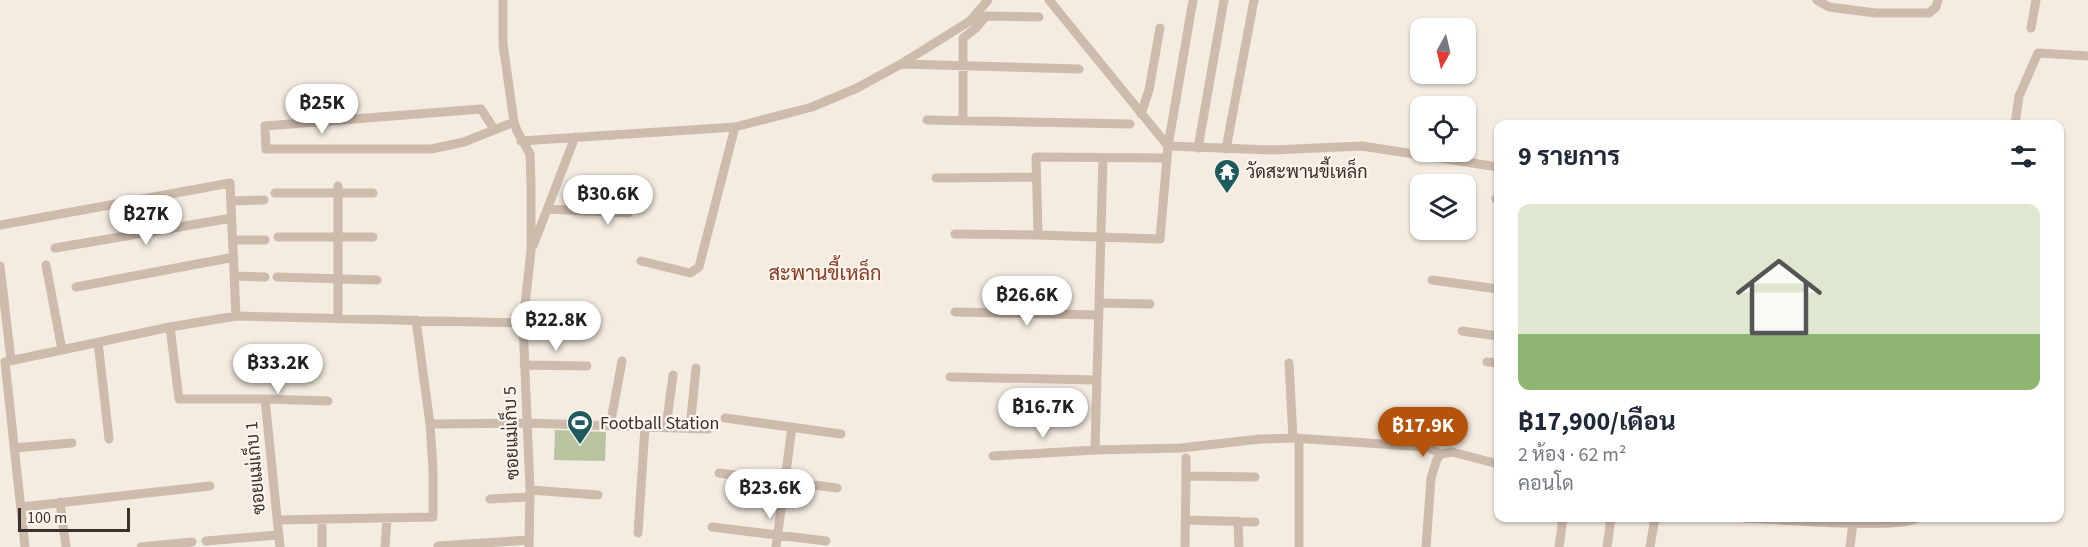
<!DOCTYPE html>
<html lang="th">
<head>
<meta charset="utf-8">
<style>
	body { margin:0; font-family:"Source Sans 3",Sarabun,sans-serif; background:#f2f2f3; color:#1f2937; height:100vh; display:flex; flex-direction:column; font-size:22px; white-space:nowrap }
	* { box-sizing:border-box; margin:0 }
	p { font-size:20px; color:#747a83 }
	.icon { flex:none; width:33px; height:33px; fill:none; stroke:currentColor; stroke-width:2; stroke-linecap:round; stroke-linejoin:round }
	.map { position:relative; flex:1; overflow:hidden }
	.details { position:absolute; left:1494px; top:120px; width:570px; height:402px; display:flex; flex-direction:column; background:#fff; border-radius:12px; box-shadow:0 2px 4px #0004 }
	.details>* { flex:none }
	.needle { width:39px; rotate:188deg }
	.controls { position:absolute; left:1410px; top:18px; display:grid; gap:12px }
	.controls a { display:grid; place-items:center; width:66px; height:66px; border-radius:12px; background:#fff; box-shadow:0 2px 4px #0004; font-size:30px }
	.scale { position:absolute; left:18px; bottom:15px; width:112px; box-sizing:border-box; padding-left:6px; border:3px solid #3b302b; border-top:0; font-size:16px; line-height:21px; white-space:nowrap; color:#3b302b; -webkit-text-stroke:4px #fbf5ee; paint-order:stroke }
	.price { position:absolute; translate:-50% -51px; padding:0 14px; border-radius:21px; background:#fff; color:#222; font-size:20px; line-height:39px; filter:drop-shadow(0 2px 3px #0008) }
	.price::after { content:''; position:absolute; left:50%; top:36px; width:18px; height:14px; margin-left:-9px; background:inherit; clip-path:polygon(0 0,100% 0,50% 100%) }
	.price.active { background:#b45309; color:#fff }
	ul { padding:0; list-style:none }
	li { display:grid; align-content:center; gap:12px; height:318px; padding:0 24px }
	li span { display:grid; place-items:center; height:186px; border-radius:12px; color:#555 }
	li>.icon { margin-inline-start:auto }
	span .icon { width:108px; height:108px; fill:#fffc; stroke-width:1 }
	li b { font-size:26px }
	h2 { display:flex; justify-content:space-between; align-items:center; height:72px; padding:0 24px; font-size:26px }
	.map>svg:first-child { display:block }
	.green { fill:#b8c4a0 }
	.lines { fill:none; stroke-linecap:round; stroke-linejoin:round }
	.street { stroke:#cdbbac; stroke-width:9 }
	.labels { text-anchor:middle; stroke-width:4.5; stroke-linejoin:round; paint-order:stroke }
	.poi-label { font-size:18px; fill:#3b302b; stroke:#fbf5ee; text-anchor:start }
	.street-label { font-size:18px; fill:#3b302b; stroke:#fbf5ee }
	.neighbourhood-label { font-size:20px; fill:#8c3b22; stroke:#fbf5ee }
</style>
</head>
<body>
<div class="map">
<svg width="2088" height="547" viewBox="0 0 2088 547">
	<rect width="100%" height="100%" fill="#f4ebe1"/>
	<path class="green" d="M 555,430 L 606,432 L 605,461 L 554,460 Z"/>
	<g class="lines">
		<path class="street" d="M 503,0 L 503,44 L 514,122 L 517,131 L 530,154 L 531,184 L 531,251 L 523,323 L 530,490 L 529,547
			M 1049,0 L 1168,146 L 1272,150 L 1362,146 L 1498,167
			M 1817,0 L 1829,7 L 1875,13 L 1929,13 L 1936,7 L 1938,0
			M 2031,28 L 2036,0
			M 901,64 L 1079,69
			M 1141,114 L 1149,90 L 1160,28
			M 927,120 L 1130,124
			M 963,121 L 963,38 L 975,29 L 986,16 L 1039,17
			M 2015,124 L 2019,96 L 2038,53 L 2088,56
			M 494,129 L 481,109 L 265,126 L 266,149 L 431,149 L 464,142 L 514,122
			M 521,141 L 735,127 L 812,107 L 857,88 L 901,64 L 970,21 L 988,0
			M 1198,148 L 1224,0
			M 1226,149 L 1254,0
			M 936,178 L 1036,177
			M 338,186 L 338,317
			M 275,193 L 373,193
			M 1496,199 L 1498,199
			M 232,201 L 264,200
			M 548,209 L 628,213 L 634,191
			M 0,225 L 230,183 L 236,316
			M 955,234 L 1038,235 L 1160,239 L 1168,146 L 1193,0
			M 1038,235 L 1036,157 L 1166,158
			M 278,237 L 373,237
			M 233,240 L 265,240
			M 533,246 L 575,137
			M 55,248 L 232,218
			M 641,261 L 690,273 L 699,267 L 735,127
			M 46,265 L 62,350
			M 0,266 L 11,360
			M 234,276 L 265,277
			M 277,277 L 377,280
			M 1432,280 L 1498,289
			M 76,287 L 234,257
			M 1099,303 L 1150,304
			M 955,312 L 1099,315
			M 416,320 L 430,424
			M 170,327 L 179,399 L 265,399 L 280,547
			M 1462,331 L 1498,336
			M 98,342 L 109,439
			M 1487,362 L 1498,363
			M 1289,363 L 1293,438
			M 524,365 L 587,366
			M 950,377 L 1097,380
			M 265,399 L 328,401
			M 725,418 L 841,434
			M 610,426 L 622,361
			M 666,428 L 673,375
			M 690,428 L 696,368
			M 14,448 L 72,443
			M 1095,450 L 1103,158
			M 993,456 L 1095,450 L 1181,448 L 1260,439 L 1293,438 L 1427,447 L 1441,454
			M 719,473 L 837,488
			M 1186,476 L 1186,458
			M 530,490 L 598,495
			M 490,499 L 530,497
			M 60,502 L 66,547
			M 22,507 L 210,486
			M 1744,518 C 1771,519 1902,530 1917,518
			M 322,519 L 322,547
			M 277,520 L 433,517 L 433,469 L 430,424 L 527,423 L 708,429
			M 1186,520 L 1255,522
			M 1238,521 L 1239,547
			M 712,527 L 826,541
			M 638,533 L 645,427
			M 206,541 L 278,535
			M 438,546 L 529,540
			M 25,547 L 5,362 L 170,327 L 236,316 L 523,323
			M 141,547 L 192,542
			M 385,547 L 387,518
			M 776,547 L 792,427
			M 1185,547 L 1186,476 L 1255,477
			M 1299,547 L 1299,438
			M 1426,547 L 1431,478 L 1437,459 L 1441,454 L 1452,452 L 1498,464
			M 1559,547 L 1563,518
			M 1607,547 L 1611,518
			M 1650,547 L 1655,518
			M 1850,547 L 1853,523"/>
	</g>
	<defs>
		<symbol id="temple-pin" viewBox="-11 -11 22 30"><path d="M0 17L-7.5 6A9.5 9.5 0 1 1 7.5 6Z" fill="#1f5a5e" stroke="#fbf5ee"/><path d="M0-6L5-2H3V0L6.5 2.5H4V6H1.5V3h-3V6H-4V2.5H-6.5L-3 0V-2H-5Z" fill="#fff"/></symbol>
		<symbol id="stadium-pin" viewBox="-11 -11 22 30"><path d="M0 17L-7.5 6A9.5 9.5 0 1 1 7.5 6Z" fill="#1f5a5e" stroke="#fbf5ee"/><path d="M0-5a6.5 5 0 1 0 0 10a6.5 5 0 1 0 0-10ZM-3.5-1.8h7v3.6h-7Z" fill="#fff"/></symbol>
	</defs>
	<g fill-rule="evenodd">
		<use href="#temple-pin" x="1212" y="157" width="30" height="40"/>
		<use href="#stadium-pin" x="565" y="408" width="30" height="40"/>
	</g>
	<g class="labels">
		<g class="poi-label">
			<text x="1246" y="178">วัดสะพานขี้เหล็ก</text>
			<text x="600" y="429">Football Station</text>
		</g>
		<g class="street-label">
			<text transform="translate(511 433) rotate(-92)" y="6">ซอยแม่เก็บ 5</text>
			<text transform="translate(255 468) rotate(-95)" y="6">ซอยแม่เก็บ 1</text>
		</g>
		<g class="neighbourhood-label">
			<text x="825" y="280">สะพานขี้เหล็ก</text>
		</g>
	</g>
</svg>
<div class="controls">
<a><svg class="needle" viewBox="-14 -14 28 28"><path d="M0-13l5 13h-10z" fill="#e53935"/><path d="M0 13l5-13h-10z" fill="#747a83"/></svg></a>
<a><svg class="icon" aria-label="locate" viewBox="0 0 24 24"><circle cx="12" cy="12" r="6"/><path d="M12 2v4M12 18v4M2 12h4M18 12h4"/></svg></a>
<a><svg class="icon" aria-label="layers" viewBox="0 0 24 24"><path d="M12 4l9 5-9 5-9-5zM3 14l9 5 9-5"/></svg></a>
</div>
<div class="scale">100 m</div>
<b class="price" style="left:322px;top:135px">฿25K</b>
<b class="price" style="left:608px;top:226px">฿30.6K</b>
<b class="price" style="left:146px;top:246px">฿27K</b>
<b class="price" style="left:1027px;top:327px">฿26.6K</b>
<b class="price" style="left:556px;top:352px">฿22.8K</b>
<b class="price" style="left:278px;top:395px">฿33.2K</b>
<b class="price" style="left:1043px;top:439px">฿16.7K</b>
<b class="price active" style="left:1423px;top:458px">฿17.9K</b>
<b class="price" style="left:770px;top:520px">฿23.6K</b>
<section class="details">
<h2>9 รายการ<svg class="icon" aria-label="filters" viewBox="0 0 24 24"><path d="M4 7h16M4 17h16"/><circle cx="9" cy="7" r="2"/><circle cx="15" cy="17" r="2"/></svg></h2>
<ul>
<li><span style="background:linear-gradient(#dfe7d0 70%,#8fb573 0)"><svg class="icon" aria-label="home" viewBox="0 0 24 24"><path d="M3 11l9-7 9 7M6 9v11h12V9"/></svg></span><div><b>฿17,900/เดือน</b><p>2 ห้อง · 62 m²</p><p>คอนโด</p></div></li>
</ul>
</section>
</div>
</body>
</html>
